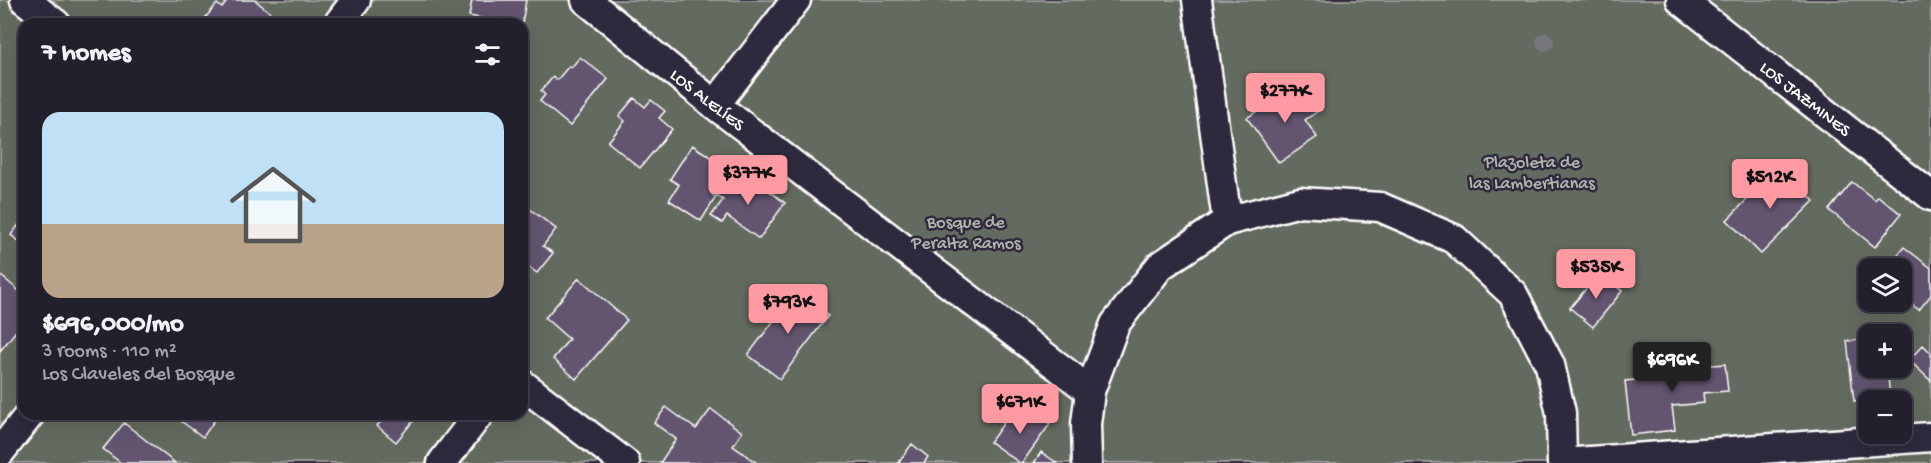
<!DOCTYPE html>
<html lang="en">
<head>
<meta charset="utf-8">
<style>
	body { margin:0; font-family:"Gochi Hand",sans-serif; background:#2b2836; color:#f1f3f6; height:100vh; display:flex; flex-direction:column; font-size:22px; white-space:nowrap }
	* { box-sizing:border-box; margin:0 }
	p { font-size:20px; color:#a3a3aa }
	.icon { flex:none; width:33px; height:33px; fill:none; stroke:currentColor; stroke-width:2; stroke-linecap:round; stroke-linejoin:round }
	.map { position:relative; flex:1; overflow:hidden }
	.sheet { position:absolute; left:18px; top:18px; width:510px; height:402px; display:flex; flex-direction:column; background:#23202e; border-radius:18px; box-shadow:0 6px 24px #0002,0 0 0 2px #403e4a }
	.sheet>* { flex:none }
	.buttons { position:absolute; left:1858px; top:258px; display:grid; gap:12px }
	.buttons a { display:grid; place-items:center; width:54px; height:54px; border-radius:12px; background:#23202e; box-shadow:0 6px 24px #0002,0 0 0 2px #403e4a; font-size:30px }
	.price { position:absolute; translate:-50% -51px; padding:0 14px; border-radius:6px; background:#ff9aa2; color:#111; font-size:20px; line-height:39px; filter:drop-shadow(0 2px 3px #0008) }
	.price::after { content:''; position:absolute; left:50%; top:36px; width:18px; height:14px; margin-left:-9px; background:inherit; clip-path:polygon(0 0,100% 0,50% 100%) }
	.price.current { background:#222; color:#fff }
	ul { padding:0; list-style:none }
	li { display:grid; align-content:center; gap:12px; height:318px; padding:0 24px }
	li+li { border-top:2px solid #403e4a }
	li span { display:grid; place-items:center; height:186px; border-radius:18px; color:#555 }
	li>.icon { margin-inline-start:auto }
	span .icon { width:108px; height:108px; fill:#fffc; stroke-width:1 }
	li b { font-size:26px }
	h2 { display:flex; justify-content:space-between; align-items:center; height:72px; padding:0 24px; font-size:26px }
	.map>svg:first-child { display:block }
	.green { fill:#646b5e; stroke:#b2b5ae; stroke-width:1.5; fill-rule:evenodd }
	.building { fill:#645570; stroke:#fff; stroke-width:1.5 }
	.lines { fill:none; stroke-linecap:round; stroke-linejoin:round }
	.street-casing { stroke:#fff; stroke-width:33 }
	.street { stroke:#2f2a3d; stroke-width:28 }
	.tree { fill:#77767b }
	.labels { text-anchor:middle; stroke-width:5; stroke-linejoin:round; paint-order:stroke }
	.street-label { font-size:18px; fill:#fff; stroke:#2f2a3d }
	.park-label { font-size:18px; fill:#b2b5ae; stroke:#2f2a3d }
</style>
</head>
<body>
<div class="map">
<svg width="1931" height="463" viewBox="0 0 1931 463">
	<rect width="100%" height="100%" fill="#2f2a3d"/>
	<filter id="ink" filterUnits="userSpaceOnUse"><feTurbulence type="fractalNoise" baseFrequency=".0167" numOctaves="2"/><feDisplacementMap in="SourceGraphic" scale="12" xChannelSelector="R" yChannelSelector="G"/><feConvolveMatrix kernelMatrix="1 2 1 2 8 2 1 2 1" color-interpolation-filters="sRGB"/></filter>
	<g filter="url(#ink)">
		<path class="green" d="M 0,0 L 1931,0 L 1931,463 L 0,463 ZM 24,24 L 522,24 L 522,414 L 24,414 ZM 1869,268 L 1902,268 L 1902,302 L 1869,302 ZM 1869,334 L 1902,334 L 1902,368 L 1869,368 ZM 1869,400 L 1902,400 L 1902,434 L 1869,434 Z"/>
		<path class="building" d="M 228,0 L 255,0 L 273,15 L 266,24 L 200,24 L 217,4 L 222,8 Z
			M 472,0 L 526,0 L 522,24 L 511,24 L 469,16 Z
			M 580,57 L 608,79 L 570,126 L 540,101 L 545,95 L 541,91 L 553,77 L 557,80 L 569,66 L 571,68 Z
			M 1286,91 L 1294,103 L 1310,92 L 1321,109 L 1305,120 L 1317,137 L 1279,163 L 1247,118 Z
			M 634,98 L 645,107 L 651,100 L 665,111 L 659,118 L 672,129 L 640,168 L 608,142 L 625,121 L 619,116 Z
			M 692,145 L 728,168 L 712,194 L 716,197 L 701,221 L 669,200 L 679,185 L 670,179 Z
			M 1779,167 L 1814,201 L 1761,254 L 1727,220 Z
			M 734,173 L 756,189 L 760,184 L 785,203 L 759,239 L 727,216 L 722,223 L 711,216 L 723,200 L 717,196 Z
			M 1852,182 L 1875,200 L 1878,196 L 1901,214 L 1875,247 L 1829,210 Z
			M 522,203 L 556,229 L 543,246 L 553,253 L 537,273 L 526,265 L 522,271 Z
			M 24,218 L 24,245 L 11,235 Z
			M 1904,247 L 1931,268 L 1931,295 L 1919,310 L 1902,297 L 1902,268 L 1887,268 Z
			M 1600,272 L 1622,291 L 1593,327 L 1570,308 Z
			M 0,275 L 24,295 L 24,321 L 0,351 Z
			M 579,278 L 627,320 L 576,379 L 553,359 L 569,339 L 545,318 Z
			M 796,291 L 828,316 L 780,379 L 748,355 Z
			M 1869,339 L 1869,368 L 1887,368 L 1890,397 L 1854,401 L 1847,341 Z
			M 1923,345 L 1931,353 L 1931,381 L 1909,360 Z
			M 1699,352 L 1700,366 L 1725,364 L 1728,391 L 1703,393 L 1704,403 L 1672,406 L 1675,430 L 1631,435 L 1625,381 L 1675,376 L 1673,355 Z
			M 666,407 L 696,429 L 711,409 L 742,432 L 733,446 L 757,463 L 660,463 L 676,439 L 654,423 Z
			M 1027,407 L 1050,424 L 1022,463 L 1020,463 L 990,442 L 1008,417 L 1015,423 Z
			M 171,414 L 219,414 L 203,437 Z
			M 387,414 L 419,414 L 396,442 L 377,426 Z
			M 124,423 L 175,463 L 121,463 L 103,449 Z
			M 912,444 L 928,457 L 924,463 L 898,463 Z
			M 1041,452 L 1057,463 L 1034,463 Z"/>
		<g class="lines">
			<defs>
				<path id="street" d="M 25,0 L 56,24
					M 586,0 L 715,105 L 1090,391
					M 1197,0 L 1227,221
					M 1681,0 L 1931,196
					M 338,24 L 356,0
					M 715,105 L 796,0
					M 522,384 L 625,463
					M 0,452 L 30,414
					M 442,463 L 479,414
					M 1087,463 L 1086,424 L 1090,391 L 1115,324 L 1160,266 L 1227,221 L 1300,202 L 1380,207 L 1454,239 L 1513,294 L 1550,365 L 1561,413 L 1562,463 L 1931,437"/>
			</defs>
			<use href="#street" class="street-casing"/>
			<use href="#street" class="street"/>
		</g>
		<circle class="tree" cx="1545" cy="42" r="9"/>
	</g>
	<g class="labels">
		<g class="street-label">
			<text transform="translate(1806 98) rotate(38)" y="6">LOS JAZMINES</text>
			<text transform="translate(708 99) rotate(38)" y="6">LOS ALELÍES</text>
		</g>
		<g class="park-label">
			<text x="1532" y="167">Plazoleta de<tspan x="1532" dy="21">las Lambertianas</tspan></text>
			<text x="966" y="227">Bosque de<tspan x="966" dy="21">Peralta Ramos</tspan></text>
		</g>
	</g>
</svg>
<div class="buttons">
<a><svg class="icon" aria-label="layers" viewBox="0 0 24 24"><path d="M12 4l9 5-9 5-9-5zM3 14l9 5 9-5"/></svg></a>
<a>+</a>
<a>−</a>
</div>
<b class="price" style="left:1285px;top:124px">$277K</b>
<b class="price" style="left:748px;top:206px">$377K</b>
<b class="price" style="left:1770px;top:210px">$512K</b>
<b class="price" style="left:1596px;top:300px">$535K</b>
<b class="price" style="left:788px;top:335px">$793K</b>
<b class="price current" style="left:1672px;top:393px">$696K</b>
<b class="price" style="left:1020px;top:435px">$671K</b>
<section class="sheet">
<h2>7 homes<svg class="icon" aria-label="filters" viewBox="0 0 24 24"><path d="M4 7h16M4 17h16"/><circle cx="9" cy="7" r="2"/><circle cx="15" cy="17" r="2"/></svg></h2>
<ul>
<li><span style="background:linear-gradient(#bfe0f5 60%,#b9a48a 0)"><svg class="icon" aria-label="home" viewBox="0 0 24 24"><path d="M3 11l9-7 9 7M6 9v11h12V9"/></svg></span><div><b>$696,000/mo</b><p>3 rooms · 110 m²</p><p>Los Claveles del Bosque</p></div></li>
</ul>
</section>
</div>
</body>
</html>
